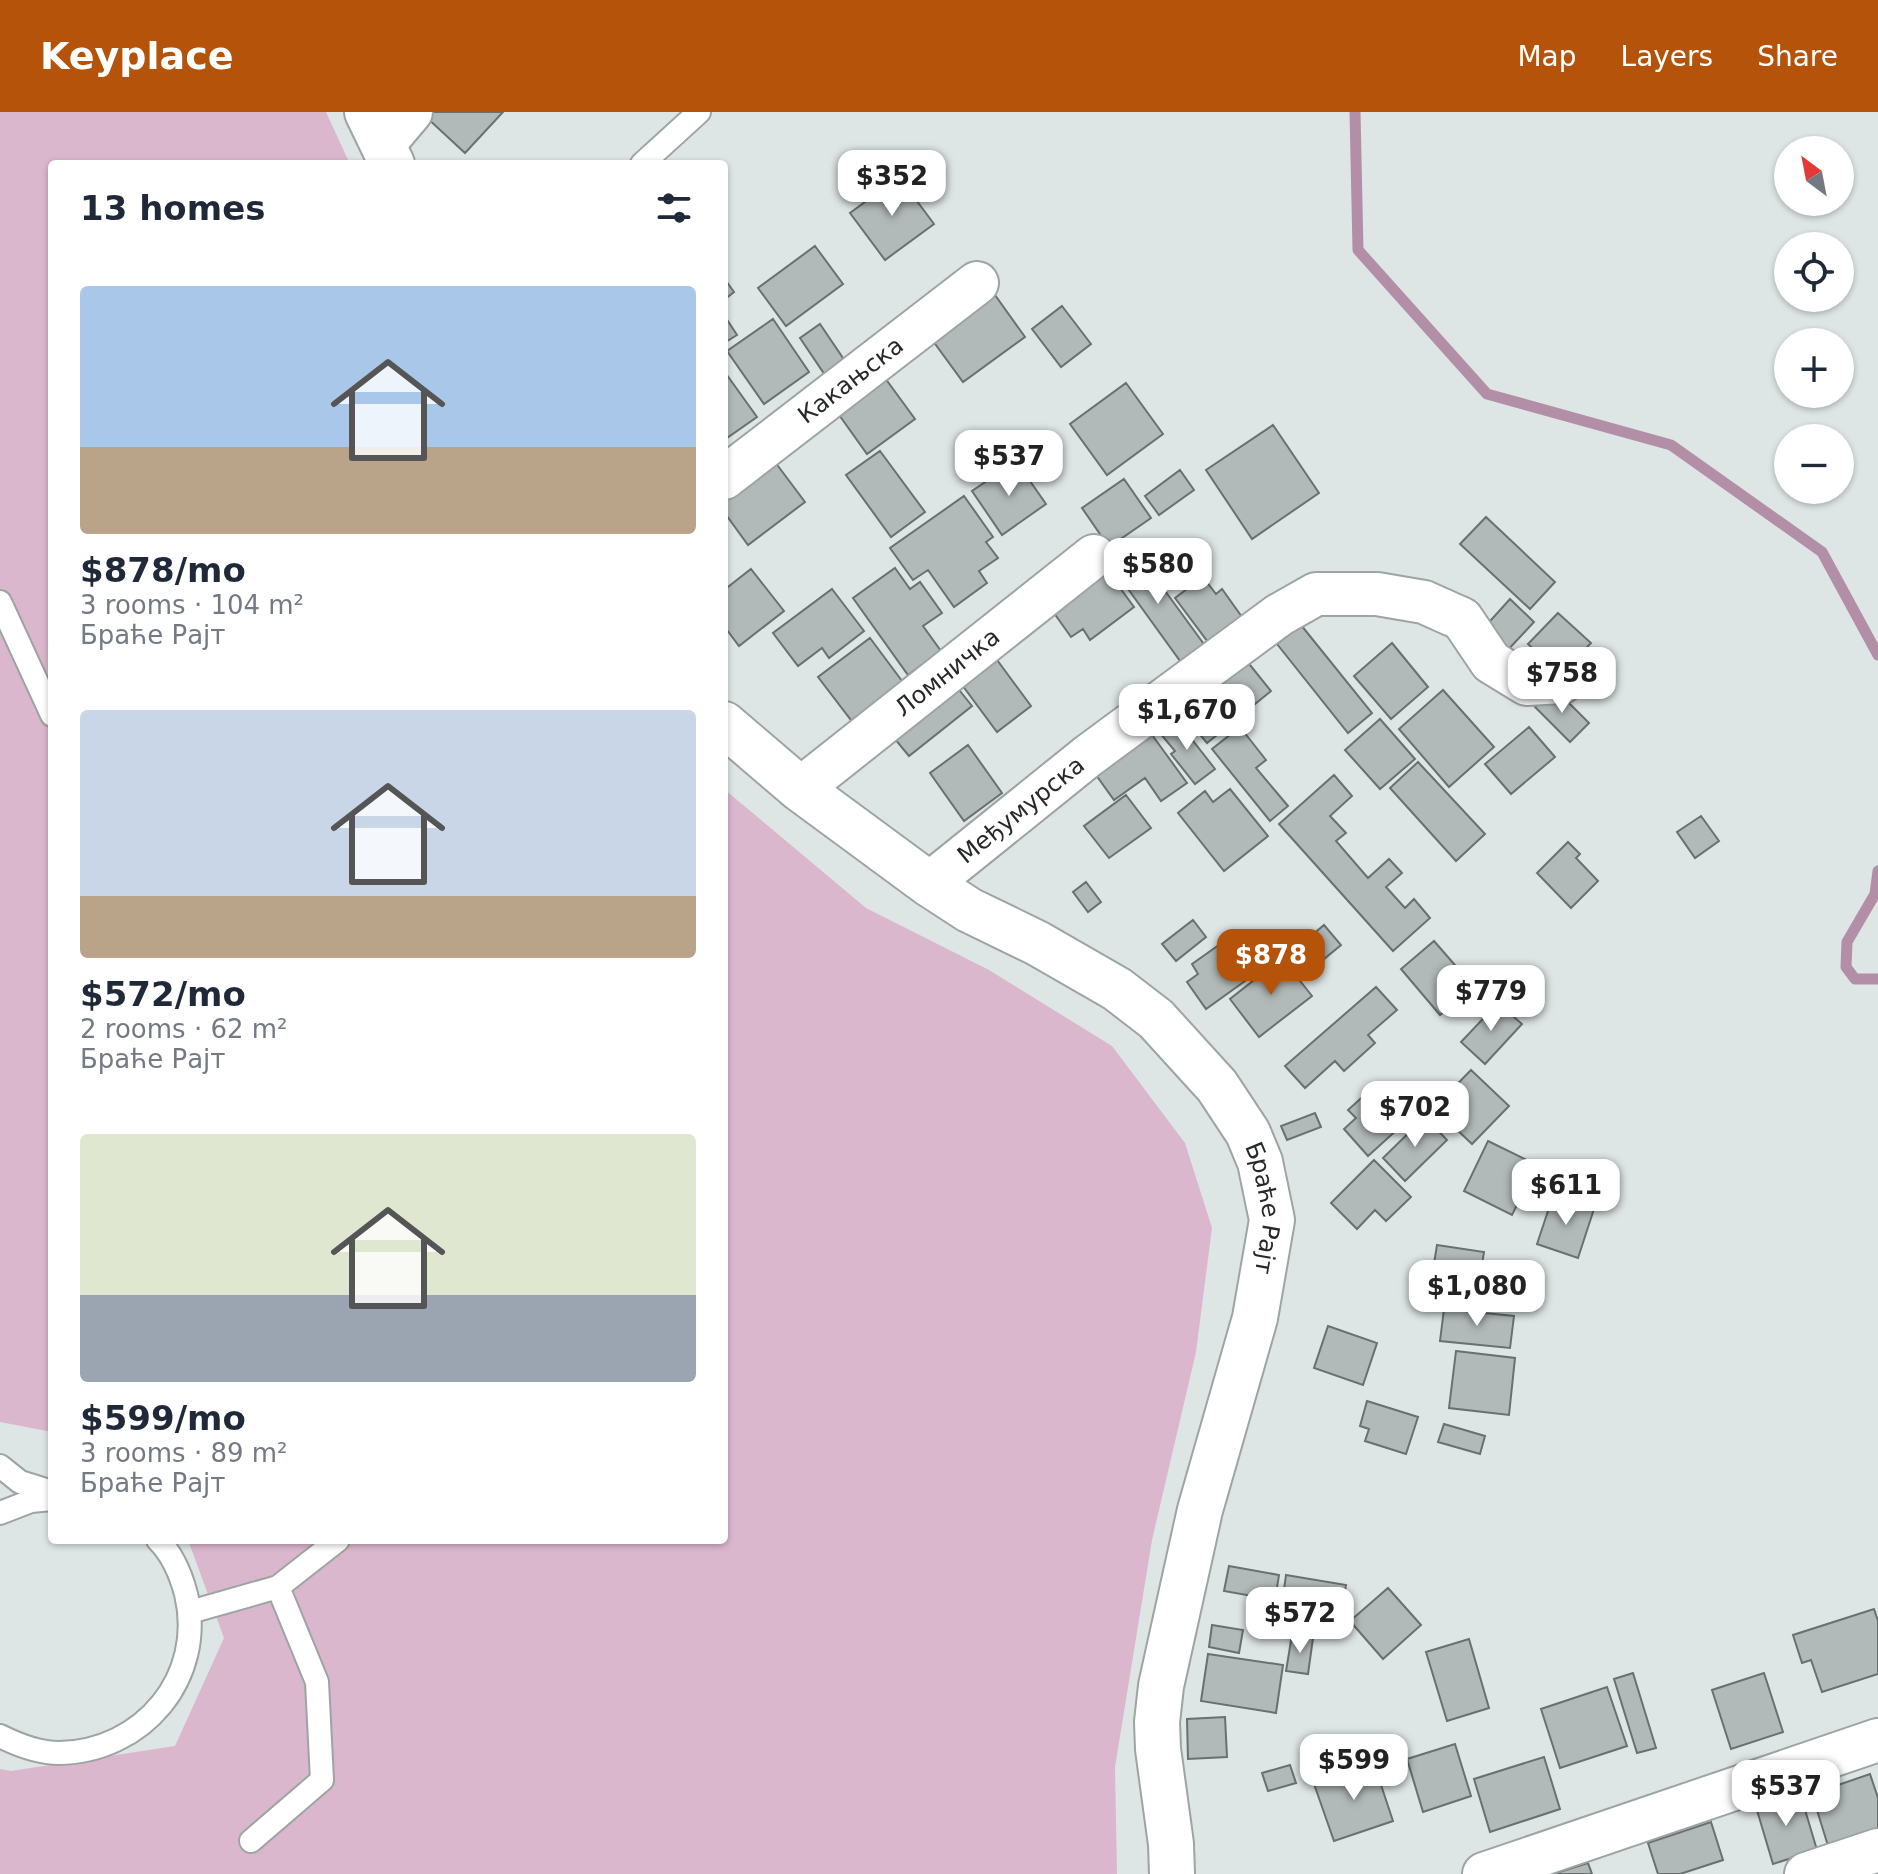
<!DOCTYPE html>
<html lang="en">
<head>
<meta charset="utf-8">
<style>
	body { margin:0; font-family:"DejaVu Sans",sans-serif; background:#f2f2f3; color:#1f2937; height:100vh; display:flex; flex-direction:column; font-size:30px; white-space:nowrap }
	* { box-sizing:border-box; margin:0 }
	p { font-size:26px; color:#747a83 }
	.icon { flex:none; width:44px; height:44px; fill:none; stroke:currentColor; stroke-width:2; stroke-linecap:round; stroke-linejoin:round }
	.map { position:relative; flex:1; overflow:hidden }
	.panel { position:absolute; left:48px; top:48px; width:680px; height:1384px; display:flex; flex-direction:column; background:#fff; border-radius:8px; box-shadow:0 2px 6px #0004 }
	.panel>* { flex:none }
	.needle { width:52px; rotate:328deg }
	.controls { position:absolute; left:1774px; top:24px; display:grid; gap:16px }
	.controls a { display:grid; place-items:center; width:80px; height:80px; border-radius:50%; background:#fff; box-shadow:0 2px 6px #0004; font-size:40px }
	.price { position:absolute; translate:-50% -68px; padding:0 18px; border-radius:16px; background:#fff; color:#222; font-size:26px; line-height:52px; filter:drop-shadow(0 2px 4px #0008) }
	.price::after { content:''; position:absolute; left:50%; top:48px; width:24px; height:18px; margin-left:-12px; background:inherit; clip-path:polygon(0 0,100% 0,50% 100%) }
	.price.on { background:#b45309; color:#fff }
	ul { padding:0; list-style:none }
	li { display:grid; align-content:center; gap:16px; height:424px; padding:0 32px }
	li span { display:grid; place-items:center; height:248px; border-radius:8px; color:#555 }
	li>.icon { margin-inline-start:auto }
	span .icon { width:144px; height:144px; fill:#fffc; stroke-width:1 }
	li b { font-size:34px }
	h2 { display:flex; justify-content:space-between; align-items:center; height:96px; padding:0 32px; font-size:34px }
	header { display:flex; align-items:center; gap:48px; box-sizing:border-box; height:112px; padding:0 40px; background:#b45309; color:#fff }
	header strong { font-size:38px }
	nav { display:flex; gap:44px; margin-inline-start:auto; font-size:28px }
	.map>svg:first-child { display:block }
	.green { fill:#dbb7ce }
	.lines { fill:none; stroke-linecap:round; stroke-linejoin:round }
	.stream { stroke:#b28fa6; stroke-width:11 }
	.building { fill:#b2bab9; stroke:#6a7070; stroke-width:2 }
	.lane-casing { stroke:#9da4a3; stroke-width:26 }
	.street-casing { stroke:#9da4a3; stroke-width:46 }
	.secondary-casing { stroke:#9da4a3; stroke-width:48 }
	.lane { stroke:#fff; stroke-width:22 }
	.street { stroke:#fff; stroke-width:42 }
	.secondary { stroke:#fff; stroke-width:44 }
	.labels { text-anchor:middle; stroke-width:6; stroke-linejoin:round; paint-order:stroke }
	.street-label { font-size:24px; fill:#272929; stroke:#fff }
</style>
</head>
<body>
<header>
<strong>Keyplace</strong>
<nav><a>Map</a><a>Layers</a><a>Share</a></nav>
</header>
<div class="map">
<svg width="1878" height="1762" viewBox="0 0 1878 1762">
	<rect width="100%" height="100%" fill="#dee5e5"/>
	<path class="green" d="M 0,0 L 326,0 L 350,52 L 52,52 L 52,1320 L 0,1310 Z
		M 724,677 L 866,796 L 989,858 L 1112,934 L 1185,1031 L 1212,1116 L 1196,1240 L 1152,1428 L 1115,1655 L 1117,1762 L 0,1762 L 0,1657 L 11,1659 L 175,1634 L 224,1526 L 188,1428 L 724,1428 Z"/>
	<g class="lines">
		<path class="stream" d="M 1355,0 L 1358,138 L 1487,282 L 1671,333 L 1822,440 L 1878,543
			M 1878,759 L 1875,782 L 1847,830 L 1846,855 L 1855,867 L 1878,867"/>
	</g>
	<path class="building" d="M 430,0 L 503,0 L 465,41 L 426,5 Z
		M 899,65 L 934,112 L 885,148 L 850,101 Z
		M 815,134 L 843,172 L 786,214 L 758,176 Z
		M 724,166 L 734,180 L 724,188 Z
		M 995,183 L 1025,225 L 963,270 L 933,229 Z
		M 1062,194 L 1091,232 L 1061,255 L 1032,217 Z
		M 724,203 L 737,223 L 724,231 Z
		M 773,207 L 809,260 L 764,292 L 727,239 Z
		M 820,212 L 845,249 L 825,263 L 800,226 Z
		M 724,259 L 757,305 L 724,328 Z
		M 885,266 L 915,307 L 867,342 L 837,300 Z
		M 1126,271 L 1163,322 L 1107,363 L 1070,312 Z
		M 1273,313 L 1319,381 L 1252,427 L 1206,358 Z
		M 880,339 L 925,400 L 891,425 L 846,363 Z
		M 1016,349 L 1046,392 L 1002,423 L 972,379 Z
		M 775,350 L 805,390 L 748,433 L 724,400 L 724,388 Z
		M 1180,358 L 1194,378 L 1159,403 L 1145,384 Z
		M 1124,367 L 1151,406 L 1109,435 L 1082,396 Z
		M 964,384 L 993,425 L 986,430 L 998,446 L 979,459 L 987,471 L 954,495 L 928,458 L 913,468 L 890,436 Z
		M 1486,405 L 1555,470 L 1530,497 L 1460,432 Z
		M 1133,435 L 1206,535 L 1183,553 L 1110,452 Z
		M 1104,454 L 1134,495 L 1090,528 L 1083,517 L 1071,525 L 1049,494 Z
		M 895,456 L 910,477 L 920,470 L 942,501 L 923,514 L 941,539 L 908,563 L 853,486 Z
		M 751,457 L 784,499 L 739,534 L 724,514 L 724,478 Z
		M 1203,465 L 1216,482 L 1222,477 L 1242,505 L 1208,530 L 1175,486 Z
		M 832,477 L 864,519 L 829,546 L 822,536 L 798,554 L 773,521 Z
		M 1510,487 L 1534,510 L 1506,540 L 1482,518 Z
		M 1558,501 L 1591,531 L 1570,553 L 1560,544 L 1551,553 L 1528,532 Z
		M 1301,513 L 1372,601 L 1348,621 L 1277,532 Z
		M 870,526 L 905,573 L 854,612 L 818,565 Z
		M 1392,531 L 1428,575 L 1391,607 L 1354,564 Z
		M 989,537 L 1031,594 L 997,620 L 954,562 Z
		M 1246,548 L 1271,579 L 1207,631 L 1182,601 Z
		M 952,569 L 972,594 L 909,644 L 889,620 Z
		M 1554,576 L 1589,611 L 1570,630 L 1535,595 Z
		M 1443,578 L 1494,635 L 1449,675 L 1399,617 Z
		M 1176,607 L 1215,657 L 1195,672 L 1171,642 L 1175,639 L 1160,621 Z
		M 1380,607 L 1415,647 L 1380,677 L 1345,638 Z
		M 1240,615 L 1266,648 L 1256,656 L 1288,694 L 1270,709 L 1212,637 Z
		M 1529,615 L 1555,645 L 1511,682 L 1485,652 Z
		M 1147,616 L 1187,671 L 1161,689 L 1145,666 L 1114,688 L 1091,656 Z
		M 968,633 L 1002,681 L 964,709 L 930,661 Z
		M 1418,650 L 1485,722 L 1456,749 L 1390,676 Z
		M 1334,663 L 1352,684 L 1330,704 L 1346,721 L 1336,729 L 1368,766 L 1389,747 L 1402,761 L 1386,775 L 1405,796 L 1414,787 L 1430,806 L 1393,839 L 1279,712 Z
		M 1230,677 L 1268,724 L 1224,759 L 1178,701 L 1205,679 L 1213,690 Z
		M 1126,683 L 1151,716 L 1109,746 L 1084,714 Z
		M 1701,704 L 1719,729 L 1695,746 L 1677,720 Z
		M 1568,730 L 1580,742 L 1576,746 L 1598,769 L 1571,796 L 1537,761 Z
		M 1086,770 L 1101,790 L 1088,800 L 1073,780 Z
		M 1193,808 L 1206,825 L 1176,849 L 1162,832 Z
		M 1324,813 L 1341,833 L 1307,861 L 1291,841 Z
		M 1434,829 L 1474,875 L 1440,903 L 1401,857 Z
		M 1219,833 L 1245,869 L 1206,897 L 1187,870 L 1198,862 L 1192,852 Z
		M 1282,846 L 1312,884 L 1259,925 L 1230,887 Z
		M 1376,875 L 1397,898 L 1368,923 L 1375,931 L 1344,959 L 1335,949 L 1305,976 L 1285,954 Z
		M 1498,891 L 1522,912 L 1485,952 L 1461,930 Z
		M 1471,958 L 1509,994 L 1472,1032 L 1434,996 Z
		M 1368,980 L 1400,1015 L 1368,1044 L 1344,1017 L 1356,1006 L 1348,998 Z
		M 1315,1001 L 1321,1015 L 1287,1028 L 1281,1014 Z
		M 1425,1005 L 1447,1028 L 1405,1069 L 1383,1046 Z
		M 1488,1029 L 1537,1053 L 1512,1103 L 1464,1079 Z
		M 1374,1048 L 1411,1085 L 1386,1109 L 1375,1098 L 1357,1117 L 1331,1091 Z
		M 1553,1084 L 1594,1097 L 1578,1146 L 1537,1132 Z
		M 1437,1133 L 1484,1140 L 1476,1190 L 1429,1183 Z
		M 1444,1197 L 1514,1204 L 1510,1236 L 1440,1229 Z
		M 1328,1214 L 1377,1231 L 1363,1273 L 1314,1256 Z
		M 1456,1239 L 1515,1246 L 1509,1303 L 1449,1296 Z
		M 1367,1289 L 1418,1305 L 1406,1342 L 1365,1329 L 1369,1317 L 1360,1314 Z
		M 1444,1312 L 1485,1324 L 1480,1342 L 1438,1330 Z
		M 1229,1454 L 1279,1463 L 1275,1488 L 1224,1479 Z
		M 1286,1463 L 1346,1473 L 1340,1508 L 1281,1499 Z
		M 1388,1476 L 1421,1513 L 1383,1547 L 1350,1509 Z
		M 1874,1497 L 1878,1509 L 1878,1562 L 1822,1580 L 1811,1548 L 1802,1551 L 1793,1523 Z
		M 1212,1513 L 1243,1518 L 1239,1541 L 1209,1535 Z
		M 1292,1523 L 1313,1526 L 1308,1562 L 1286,1559 Z
		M 1469,1527 L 1489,1596 L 1447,1609 L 1426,1540 Z
		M 1208,1542 L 1283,1553 L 1276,1601 L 1201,1589 Z
		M 1633,1561 L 1656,1636 L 1637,1641 L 1614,1567 Z
		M 1764,1561 L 1783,1620 L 1731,1637 L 1712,1578 Z
		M 1607,1575 L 1627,1634 L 1560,1656 L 1541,1597 Z
		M 1225,1605 L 1227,1645 L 1188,1647 L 1187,1607 Z
		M 1455,1632 L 1471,1684 L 1423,1700 L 1407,1647 Z
		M 1544,1645 L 1560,1697 L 1490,1720 L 1474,1667 Z
		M 1374,1652 L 1393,1709 L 1334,1729 L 1314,1672 Z
		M 1290,1653 L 1296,1671 L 1268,1679 L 1262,1661 Z
		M 1870,1662 L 1878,1686 L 1878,1722 L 1829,1737 L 1812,1682 Z
		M 1800,1681 L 1817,1738 L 1773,1752 L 1756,1695 Z
		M 1711,1710 L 1723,1748 L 1680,1762 L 1658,1762 L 1648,1731 Z
		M 1588,1751 L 1592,1762 L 1553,1762 Z"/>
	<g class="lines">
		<defs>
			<path id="lane" d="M 642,52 L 699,0
				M 0,490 L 52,603
				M 0,1354 L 20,1370 L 52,1380
				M 0,1401 L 31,1389 L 52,1387
				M 190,1500 L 278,1475 L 338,1428
				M 0,1624 C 18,1633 38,1641 59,1641 C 143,1640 206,1565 186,1482 C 181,1463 172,1442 158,1428
				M 251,1729 L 322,1668 L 317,1570 L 278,1475"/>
			<g id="street">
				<path d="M 383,33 L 411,0"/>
				<path id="s1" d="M 724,366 L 977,171"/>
				<path id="s2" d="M 800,677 L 1094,444"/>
				<path id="s3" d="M 929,772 L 1088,644 L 1279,503 L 1316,482 L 1377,482 L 1424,490 L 1462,507 L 1491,550 L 1527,572 L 1562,570"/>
				<path d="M 1484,1762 L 1878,1628"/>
				<path d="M 1806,1762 L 1878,1738"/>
			</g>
			<g id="secondary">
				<path d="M 367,0 L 392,52"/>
				<path id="s4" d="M 724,612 L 800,677 L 929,772 L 969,798 L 1037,831 L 1117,877 L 1156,907 L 1217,974 L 1248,1021 L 1260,1050 L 1272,1108 L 1255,1206 L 1200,1398 L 1161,1574 L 1157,1610 L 1158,1637 L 1171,1732 L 1172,1762"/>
			</g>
		</defs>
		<use href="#lane" class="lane-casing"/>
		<use href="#street" class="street-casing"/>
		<use href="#secondary" class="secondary-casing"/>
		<use href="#lane" class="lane"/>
		<use href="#street" class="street"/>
		<use href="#secondary" class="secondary"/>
	</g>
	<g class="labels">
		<g class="street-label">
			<text dy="8" stroke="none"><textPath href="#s1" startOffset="160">Какањска</textPath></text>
			<text dy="8" stroke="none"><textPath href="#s2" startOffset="188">Ломничка</textPath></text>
			<text dy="8" stroke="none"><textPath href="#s3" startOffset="118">Међумурска</textPath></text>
			<text dy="8" stroke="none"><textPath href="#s4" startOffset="750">Браће Рајт</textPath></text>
		</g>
	</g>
</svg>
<div class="controls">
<a><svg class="needle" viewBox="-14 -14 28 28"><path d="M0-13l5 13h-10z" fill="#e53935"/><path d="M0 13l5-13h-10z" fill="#747a83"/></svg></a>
<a><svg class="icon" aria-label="locate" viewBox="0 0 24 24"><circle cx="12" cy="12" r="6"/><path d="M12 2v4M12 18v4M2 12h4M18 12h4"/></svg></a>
<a>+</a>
<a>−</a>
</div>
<b class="price" style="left:892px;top:106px">$352</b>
<b class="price" style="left:1009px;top:386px">$537</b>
<b class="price" style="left:1158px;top:494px">$580</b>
<b class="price" style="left:1562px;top:603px">$758</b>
<b class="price" style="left:1187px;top:640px">$1,670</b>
<b class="price on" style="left:1271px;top:885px">$878</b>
<b class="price" style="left:1491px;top:921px">$779</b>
<b class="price" style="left:1415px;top:1037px">$702</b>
<b class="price" style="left:1566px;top:1115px">$611</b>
<b class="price" style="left:1477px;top:1216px">$1,080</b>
<b class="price" style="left:1300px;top:1543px">$572</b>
<b class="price" style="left:1354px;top:1690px">$599</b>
<b class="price" style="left:1786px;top:1716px">$537</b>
<section class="panel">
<h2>13 homes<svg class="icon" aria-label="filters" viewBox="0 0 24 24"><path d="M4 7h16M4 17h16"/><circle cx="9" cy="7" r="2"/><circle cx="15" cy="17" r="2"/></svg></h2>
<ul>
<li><span style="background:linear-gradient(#a9c7e8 65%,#b9a48a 0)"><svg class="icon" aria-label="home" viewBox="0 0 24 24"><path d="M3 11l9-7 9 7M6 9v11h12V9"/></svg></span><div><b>$878/mo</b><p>3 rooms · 104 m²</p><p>Браће Рајт</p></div></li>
<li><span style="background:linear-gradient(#c9d6e8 75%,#b9a48a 0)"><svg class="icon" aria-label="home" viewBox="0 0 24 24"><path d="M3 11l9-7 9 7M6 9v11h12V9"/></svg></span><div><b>$572/mo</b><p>2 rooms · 62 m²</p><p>Браће Рајт</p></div></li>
<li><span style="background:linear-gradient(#dfe7d0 65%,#9aa5b1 0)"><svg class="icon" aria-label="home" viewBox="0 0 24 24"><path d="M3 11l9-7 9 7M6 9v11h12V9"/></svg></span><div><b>$599/mo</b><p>3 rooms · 89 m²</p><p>Браће Рајт</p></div></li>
</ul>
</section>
</div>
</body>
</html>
